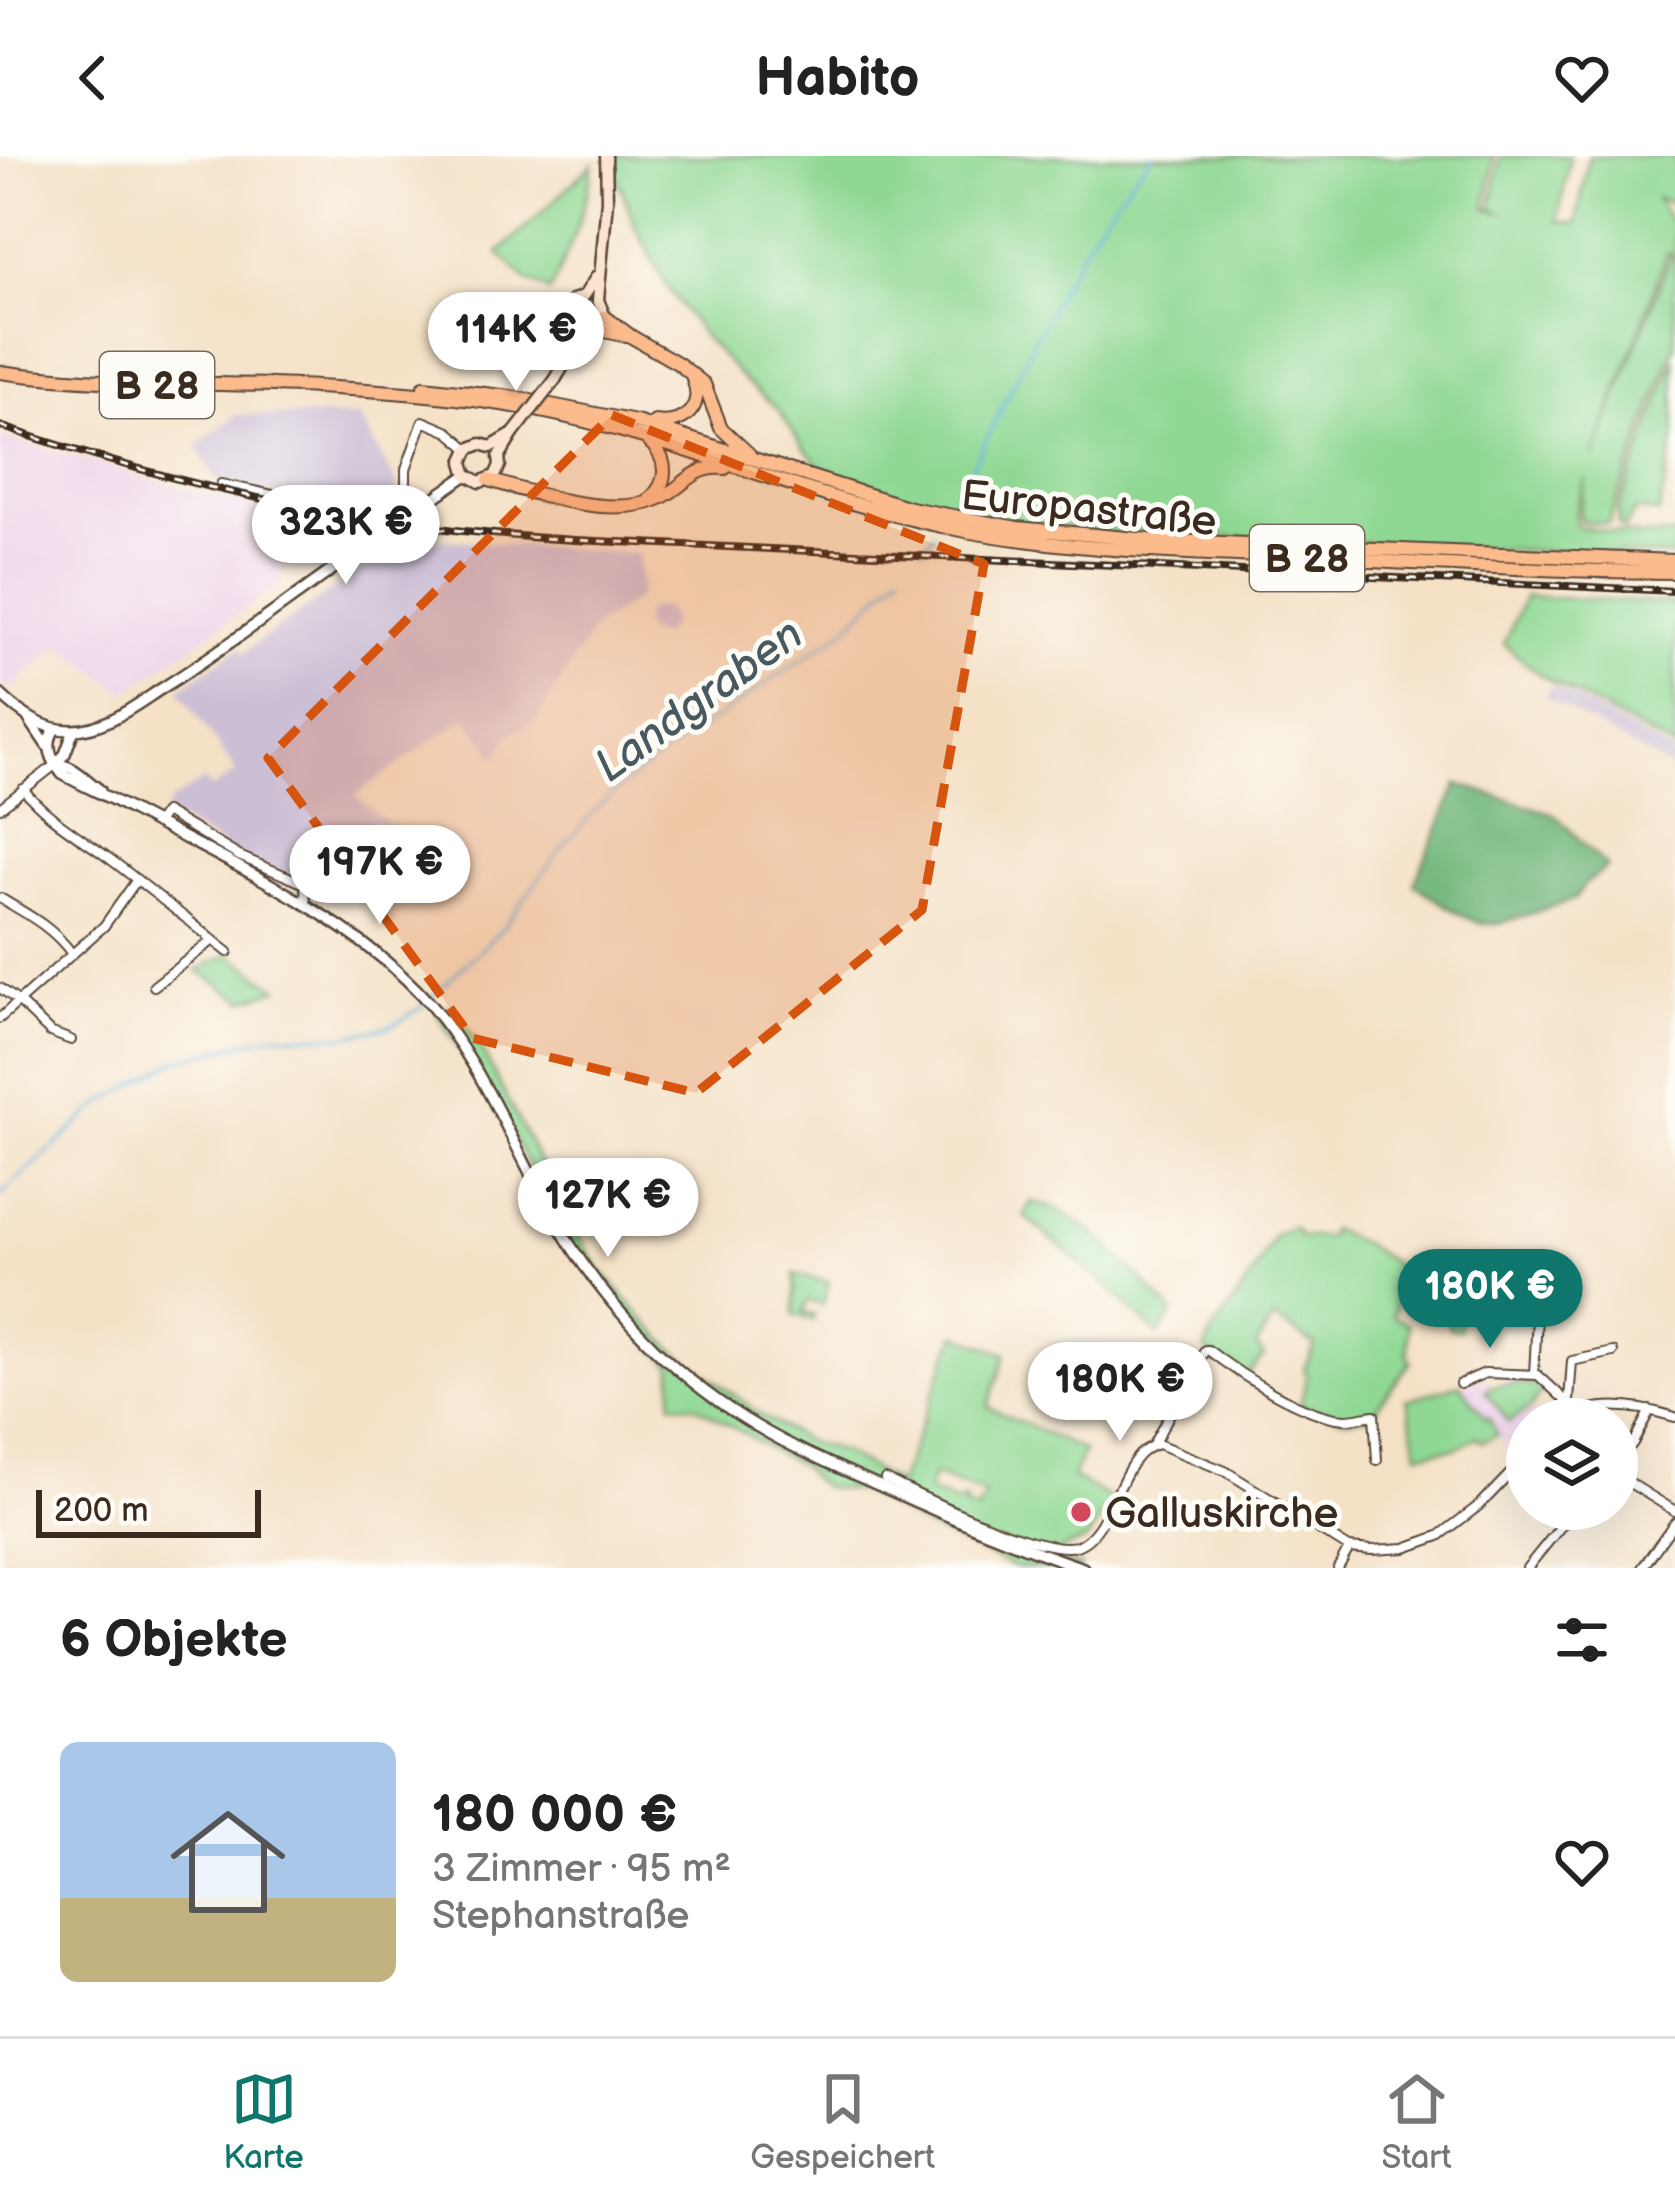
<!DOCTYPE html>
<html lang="de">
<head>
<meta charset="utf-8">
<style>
	body { margin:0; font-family:"Balsamiq Sans",sans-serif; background:#f6f6f6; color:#222; height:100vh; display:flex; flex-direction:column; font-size:45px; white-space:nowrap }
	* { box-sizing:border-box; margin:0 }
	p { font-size:39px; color:#767676 }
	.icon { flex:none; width:66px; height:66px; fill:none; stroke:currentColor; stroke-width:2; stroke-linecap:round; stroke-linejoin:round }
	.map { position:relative; height:1412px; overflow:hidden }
	.details { display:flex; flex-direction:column; background:#fff; flex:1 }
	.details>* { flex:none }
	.fabs { position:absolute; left:1506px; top:1242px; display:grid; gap:24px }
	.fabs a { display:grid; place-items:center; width:132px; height:132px; border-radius:50%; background:#fff; box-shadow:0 12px 48px #0002; font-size:60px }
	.scale { position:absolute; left:36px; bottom:30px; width:225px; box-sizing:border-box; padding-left:12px; border:6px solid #3b2a1e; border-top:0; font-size:33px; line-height:42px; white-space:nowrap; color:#3b2a1e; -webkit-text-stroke:9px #fdfcf7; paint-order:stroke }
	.price { position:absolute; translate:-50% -102px; padding:0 27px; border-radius:42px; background:#fff; color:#222; font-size:39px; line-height:78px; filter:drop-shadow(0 3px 6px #0008) }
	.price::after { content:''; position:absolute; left:50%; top:72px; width:36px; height:27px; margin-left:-18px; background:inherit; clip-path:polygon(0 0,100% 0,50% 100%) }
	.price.on { background:#0f766e; color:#fff }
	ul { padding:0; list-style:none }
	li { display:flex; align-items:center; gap:36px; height:300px; padding:0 60px }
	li+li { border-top:3px solid #e0e0e0 }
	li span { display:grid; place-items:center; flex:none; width:336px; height:240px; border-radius:18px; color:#555 }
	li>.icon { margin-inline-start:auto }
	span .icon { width:144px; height:144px; fill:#fffc; stroke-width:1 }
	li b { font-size:51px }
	h2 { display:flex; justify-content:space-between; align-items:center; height:144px; padding:0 60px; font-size:51px }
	header { display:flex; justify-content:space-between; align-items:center; height:156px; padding:0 60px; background:#fff; font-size:54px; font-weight:700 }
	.tabs { display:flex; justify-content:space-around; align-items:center; height:168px; border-top:3px solid #e0e0e0; background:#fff; font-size:33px; color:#767676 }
	.tabs a { display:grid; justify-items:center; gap:6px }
	.tabs .on { color:#0f766e }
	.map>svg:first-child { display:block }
	.built { fill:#edd0e8 }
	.industrial { fill:#ccbed4 }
	.green { fill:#8fd893; stroke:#658158; stroke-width:3; fill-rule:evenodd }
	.forest { fill:#73b87d; stroke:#57714e; stroke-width:3 }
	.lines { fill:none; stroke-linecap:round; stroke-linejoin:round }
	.stream { stroke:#61b3dc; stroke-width:3 }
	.minor-casing { stroke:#574537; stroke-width:12 }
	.tertiary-casing { stroke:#574537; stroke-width:14 }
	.secondary-casing { stroke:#574537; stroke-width:15 }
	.primary-casing { stroke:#574537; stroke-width:16 }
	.minor { stroke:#fff; stroke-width:8 }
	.tertiary { stroke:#fff; stroke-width:9 }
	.secondary { stroke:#fde4d1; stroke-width:10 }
	.primary { stroke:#fbbb8c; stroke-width:12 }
	.rail-casing { stroke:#3b2a1e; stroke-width:8 }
	.rail { stroke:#fdfcf7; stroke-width:3; stroke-dasharray:9; stroke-linecap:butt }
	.tertiary-bridge-casing { stroke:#574537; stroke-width:14; stroke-linecap:butt }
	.secondary-bridge-casing { stroke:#574537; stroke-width:15; stroke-linecap:butt }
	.tertiary-bridge { stroke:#fff; stroke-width:9 }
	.secondary-bridge { stroke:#fde4d1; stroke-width:10 }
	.marked { fill:#d7540e; fill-opacity:0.2; stroke:#d7540e; stroke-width:9; stroke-dasharray:24 15; stroke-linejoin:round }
	.poi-dot { fill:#d1495b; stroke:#fdfcf7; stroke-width:4.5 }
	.labels { text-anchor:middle; stroke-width:10; stroke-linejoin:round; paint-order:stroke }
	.shield { fill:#fdfcf7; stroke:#75695f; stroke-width:3 }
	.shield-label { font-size:39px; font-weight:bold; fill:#3b2a1e }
	.street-label { font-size:42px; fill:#3b2a1e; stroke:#fdfcf7 }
	.poi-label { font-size:42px; fill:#3b2a1e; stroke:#fdfcf7; text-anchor:start }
	.water-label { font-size:45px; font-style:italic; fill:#485a60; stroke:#fdfcf7 }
</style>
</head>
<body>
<header><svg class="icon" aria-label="back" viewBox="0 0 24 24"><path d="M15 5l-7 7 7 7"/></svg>Habito<svg class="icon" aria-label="heart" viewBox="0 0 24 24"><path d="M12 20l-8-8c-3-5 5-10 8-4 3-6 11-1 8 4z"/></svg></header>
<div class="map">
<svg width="1675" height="1412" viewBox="0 0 1675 1412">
	<rect width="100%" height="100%" fill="#fdfcf7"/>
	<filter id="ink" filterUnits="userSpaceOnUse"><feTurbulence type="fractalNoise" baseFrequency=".00833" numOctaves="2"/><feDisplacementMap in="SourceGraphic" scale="24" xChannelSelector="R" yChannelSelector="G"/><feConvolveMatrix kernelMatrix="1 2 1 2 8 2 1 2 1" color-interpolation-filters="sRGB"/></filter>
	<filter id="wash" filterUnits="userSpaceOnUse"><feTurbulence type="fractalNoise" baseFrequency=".004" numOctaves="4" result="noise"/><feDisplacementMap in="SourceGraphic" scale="48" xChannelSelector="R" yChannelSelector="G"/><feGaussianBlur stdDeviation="2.7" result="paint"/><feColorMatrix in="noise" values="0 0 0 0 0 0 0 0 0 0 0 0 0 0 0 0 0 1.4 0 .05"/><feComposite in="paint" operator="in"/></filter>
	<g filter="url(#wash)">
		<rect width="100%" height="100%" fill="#f4e1c6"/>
		<path class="built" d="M 0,280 L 283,360 L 281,428 L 125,537 L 60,489 L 9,534 L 0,527 Z
			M 1486,1220 L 1490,1228 L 1502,1228 L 1515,1222 L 1539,1224 L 1546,1229 L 1531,1255 L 1536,1263 L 1527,1263 L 1527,1291 L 1515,1301 L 1497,1279 L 1489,1262 L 1486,1263 L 1461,1230 Z"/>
		<path class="industrial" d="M 236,259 L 359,261 L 397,328 L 390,349 L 377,354 L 357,353 L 218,326 L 196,290 Z
			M 420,382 L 638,397 L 641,438 L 633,446 L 599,467 L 591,476 L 534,568 L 510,578 L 497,603 L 466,561 L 355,639 L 387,666 L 398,671 L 393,678 L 305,728 L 239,700 L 165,656 L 171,645 L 204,624 L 211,633 L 236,616 L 179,533 L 240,491 L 243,497 L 379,401 Z
			M643 465a14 14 0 1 1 28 0a14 14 0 1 1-28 0Z
			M 1552,529 L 1675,598 L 1675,615 L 1544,540 Z"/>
		<path class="green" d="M 612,0 L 1494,0 L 1486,53 L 1503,57 L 1491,52 L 1500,0 L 1570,0 L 1558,65 L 1576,68 L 1589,0 L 1675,0 L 1675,48 L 1656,42 L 1675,72 L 1675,98 L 1667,97 L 1594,301 L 1670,101 L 1675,101 L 1675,190 L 1608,368 L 1582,366 L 1579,358 L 1586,322 L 1575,357 L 1577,371 L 1643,380 L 1675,379 L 1675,401 L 1095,375 L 954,357 L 824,314 L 803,291 L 778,253 L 744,224 L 703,180 L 667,131 L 635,70 L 615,16 Z
			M 593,8 C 587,52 568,96 550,136 L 528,125 L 499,97 Z
			M571 159a14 14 0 1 1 28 0a14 14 0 1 1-28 0Z
			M 1675,202 L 1675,279 L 1659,357 L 1636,354 L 1624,372 L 1618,368 L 1618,354 Z
			M 1525,440 L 1675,448 L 1675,593 L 1539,518 L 1504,488 Z
			M 230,798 L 278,833 L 244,844 L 197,814 Z
			M 448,850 L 455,855 L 483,896 L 574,1074 L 599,1111 L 639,1158 L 674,1194 L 761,1259 L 808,1286 L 840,1295 L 898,1328 L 956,1178 L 1006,1198 L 988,1251 L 1084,1295 L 1072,1321 L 1113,1344 L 1087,1384 L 1062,1393 L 1059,1404 L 1083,1412 L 1016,1412 L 928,1372 L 860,1335 L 824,1331 L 812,1323 L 801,1310 L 696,1250 L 672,1247 L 673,1210 L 651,1189 L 573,1094 L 499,954 L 437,858 ZM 933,1319 L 985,1339 L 978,1356 L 965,1351 L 966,1346 L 962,1345 L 960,1349 L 928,1336 Z
			M 1031,1046 C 1082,1052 1138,1121 1173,1157 L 1159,1179 L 1097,1121 L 1024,1060 Z
			M 1294,1071 L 1300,1081 L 1329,1081 L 1330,1073 L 1362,1087 L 1392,1106 L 1413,1124 L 1437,1139 L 1463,1149 L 1459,1174 L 1449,1172 L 1448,1165 L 1398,1142 L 1393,1160 L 1408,1168 L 1408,1199 L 1411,1206 L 1383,1242 L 1374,1259 L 1345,1263 L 1300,1249 L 1307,1220 L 1304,1213 L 1315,1189 L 1273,1162 L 1256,1190 L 1264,1200 L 1245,1221 L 1205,1194 L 1212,1177 L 1251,1122 L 1275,1079 Z
			M 795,1118 L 829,1126 L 823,1149 L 808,1145 L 803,1156 L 814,1159 L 813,1164 L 794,1159 Z
			M 1460,1228 L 1486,1263 L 1489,1261 L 1497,1279 L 1483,1286 L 1476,1281 L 1457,1292 L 1418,1297 L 1407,1244 Z
			M 1515,1228 L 1540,1229 L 1543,1233 L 1530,1253 L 1509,1266 L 1485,1235 L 1492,1230 Z"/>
		<path class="forest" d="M 1458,628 L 1554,658 L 1607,711 L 1584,729 L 1575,743 L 1498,768 C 1467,770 1439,744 1414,728 Z"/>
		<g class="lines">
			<path class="stream" d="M 949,352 C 1019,236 1058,100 1152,0
				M 923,393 L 934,377
				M 0,1040 L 99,949 L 175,905 L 275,879 L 345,880 L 391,870 L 419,853 L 502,773 L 563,690 L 602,647 L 652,606 L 842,476 L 902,416"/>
		</g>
	</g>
	<g filter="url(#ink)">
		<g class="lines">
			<defs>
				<path id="minor" d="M 221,328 L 311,347 L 388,359 L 406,334 L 406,313 L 423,265 L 449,276 L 469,293
					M 23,633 C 48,663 79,680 110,703 C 150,733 189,765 228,796
					M 0,652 L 55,609
					M 156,668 L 165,656 L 239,700 L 305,728 L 306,749
					M 0,742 C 27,758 54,772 72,798
					M 154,830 L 213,784
					M 0,832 L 18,845 L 50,876 L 71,884
					M 0,862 L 104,770 L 136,725
					M 1534,1219 L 1538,1140
					M 1460,1228 L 1485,1217 L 1538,1219 L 1578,1256
					M 1569,1245 L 1572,1205 L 1613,1196
					M 1567,1263 C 1597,1243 1642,1251 1675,1261
					M 1154,1287 L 1205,1194 L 1208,1194 C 1241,1219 1303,1261 1346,1263 C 1355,1263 1365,1260 1374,1259 L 1377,1304
					M 1617,1306 L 1633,1287 L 1650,1254
					M 1617,1319 L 1675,1355
					M 885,1323 C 920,1339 1046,1403 1079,1389 C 1099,1380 1107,1355 1117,1337 C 1127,1317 1135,1294 1158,1288 L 1225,1315 L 1349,1392 L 1372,1394 L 1405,1392 L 1439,1380 L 1481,1348 L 1527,1300
					M 1338,1412 L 1349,1392
					M 1527,1412 L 1575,1353
					M 1642,1412 L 1675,1366"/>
				<path id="tertiary" d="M 418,353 L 467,319
					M 0,538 C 20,557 44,575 73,574 C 107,573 137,548 164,531 C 235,486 301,435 370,387
					M 27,560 L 47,590
					M 56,572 C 44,587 51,604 62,618 C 83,630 105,639 126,651 C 223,704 340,755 417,834 C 487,907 517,1006 571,1090 C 618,1164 683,1227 758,1271 C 800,1296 845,1314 889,1334 C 953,1363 1017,1390 1083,1412
					M 55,609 C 71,606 87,625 100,634
					M 55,609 L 65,598 L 74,574"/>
				<path id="secondary" d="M 568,199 L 572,183 L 571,173 L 566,164 L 566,154 L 573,144 L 584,140 L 597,120
					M 555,224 C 562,212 569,200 578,190 C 588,178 599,176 605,161 L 598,144 L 607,44 L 606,0
					M 513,278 L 499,301 L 500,309 L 495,320 L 480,326 L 467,319 L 463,306 L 469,293 L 481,288 L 491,291 Z"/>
				<path id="primary" d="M 605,161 L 632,181 L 679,208 L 704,228 L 721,272 L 749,298
					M 598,174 L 625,179
					M 0,216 C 106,231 211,225 317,231 C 374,234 432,238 488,246 C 648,268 794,340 951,372 C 1067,396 1186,396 1303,402 C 1427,407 1551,416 1675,416
					M 424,231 L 511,241 L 636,266 L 910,352 L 1017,372 L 1149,384 L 1675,405
					M 655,266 C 683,270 705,252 693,223
					M 648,284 C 668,302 670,325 650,343
					M 489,324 C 535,338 611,363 658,343 C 685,332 691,309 725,312"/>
			</defs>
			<use href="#minor" class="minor-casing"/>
			<use href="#tertiary" class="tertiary-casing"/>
			<use href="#secondary" class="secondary-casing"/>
			<use href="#primary" class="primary-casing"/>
			<use href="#minor" class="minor"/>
			<use href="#tertiary" class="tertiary"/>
			<use href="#secondary" class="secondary"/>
			<use href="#primary" class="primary"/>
			<defs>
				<path id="rail" d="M 0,270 C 192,335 372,373 575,384 L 1675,435"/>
			</defs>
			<use href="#rail" class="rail-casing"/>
			<use href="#rail" class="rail"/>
			<defs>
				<path id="tertiary-bridge" d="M 370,387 L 418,353"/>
				<path id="secondary-bridge" d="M 513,278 L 555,224"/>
			</defs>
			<use href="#tertiary-bridge" class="tertiary-bridge-casing"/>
			<use href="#secondary-bridge" class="secondary-bridge-casing"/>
			<use href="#tertiary-bridge" class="tertiary-bridge"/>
			<use href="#secondary-bridge" class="secondary-bridge"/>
		</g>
	</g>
	<path class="marked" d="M 612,259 L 984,408 L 922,754 L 696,937 L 472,882 L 268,602 Z"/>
	<circle class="poi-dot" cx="1081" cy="1356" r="12"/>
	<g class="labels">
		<g class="shield">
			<rect x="100" y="196" width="114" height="66" rx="9"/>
			<rect x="1250" y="369" width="114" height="66" rx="9"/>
		</g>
		<g class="shield-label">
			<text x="157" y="243">B 28</text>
			<text x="1307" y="416">B 28</text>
		</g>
		<g class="street-label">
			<text transform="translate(1089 351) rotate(6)" y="15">Europastraße</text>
		</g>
		<g class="poi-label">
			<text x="1105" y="1371">Galluskirche</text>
		</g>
		<g class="water-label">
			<text transform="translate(698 543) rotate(-36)" y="16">Landgraben</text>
		</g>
	</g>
</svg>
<div class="fabs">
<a><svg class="icon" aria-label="layers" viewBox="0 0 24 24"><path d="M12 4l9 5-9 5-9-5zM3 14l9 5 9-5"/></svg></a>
</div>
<div class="scale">200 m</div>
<b class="price" style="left:516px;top:238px">114K €</b>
<b class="price" style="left:346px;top:431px">323K €</b>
<b class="price" style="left:380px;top:771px">197K €</b>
<b class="price" style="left:608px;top:1104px">127K €</b>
<b class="price on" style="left:1490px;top:1195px">180K €</b>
<b class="price" style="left:1120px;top:1288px">180K €</b>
</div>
<section class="details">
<h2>6 Objekte<svg class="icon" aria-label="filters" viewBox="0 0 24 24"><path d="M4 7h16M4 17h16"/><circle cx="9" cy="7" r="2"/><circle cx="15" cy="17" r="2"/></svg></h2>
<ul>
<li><span style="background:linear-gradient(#a9c7e8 65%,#c2b280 0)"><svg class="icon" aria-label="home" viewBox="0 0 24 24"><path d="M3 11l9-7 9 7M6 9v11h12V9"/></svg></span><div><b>180 000 €</b><p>3 Zimmer · 95 m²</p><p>Stephanstraße</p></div><svg class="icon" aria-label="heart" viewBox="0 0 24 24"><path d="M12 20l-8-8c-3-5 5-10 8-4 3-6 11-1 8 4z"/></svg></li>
</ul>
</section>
<nav class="tabs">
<a class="on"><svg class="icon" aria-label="map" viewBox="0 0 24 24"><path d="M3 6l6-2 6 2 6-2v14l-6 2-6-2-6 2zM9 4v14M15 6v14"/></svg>Karte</a>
<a><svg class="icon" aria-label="saved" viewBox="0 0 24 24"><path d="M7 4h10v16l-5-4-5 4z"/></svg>Gespeichert</a>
<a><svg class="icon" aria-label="home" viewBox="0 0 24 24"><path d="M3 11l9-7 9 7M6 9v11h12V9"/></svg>Start</a>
</nav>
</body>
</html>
